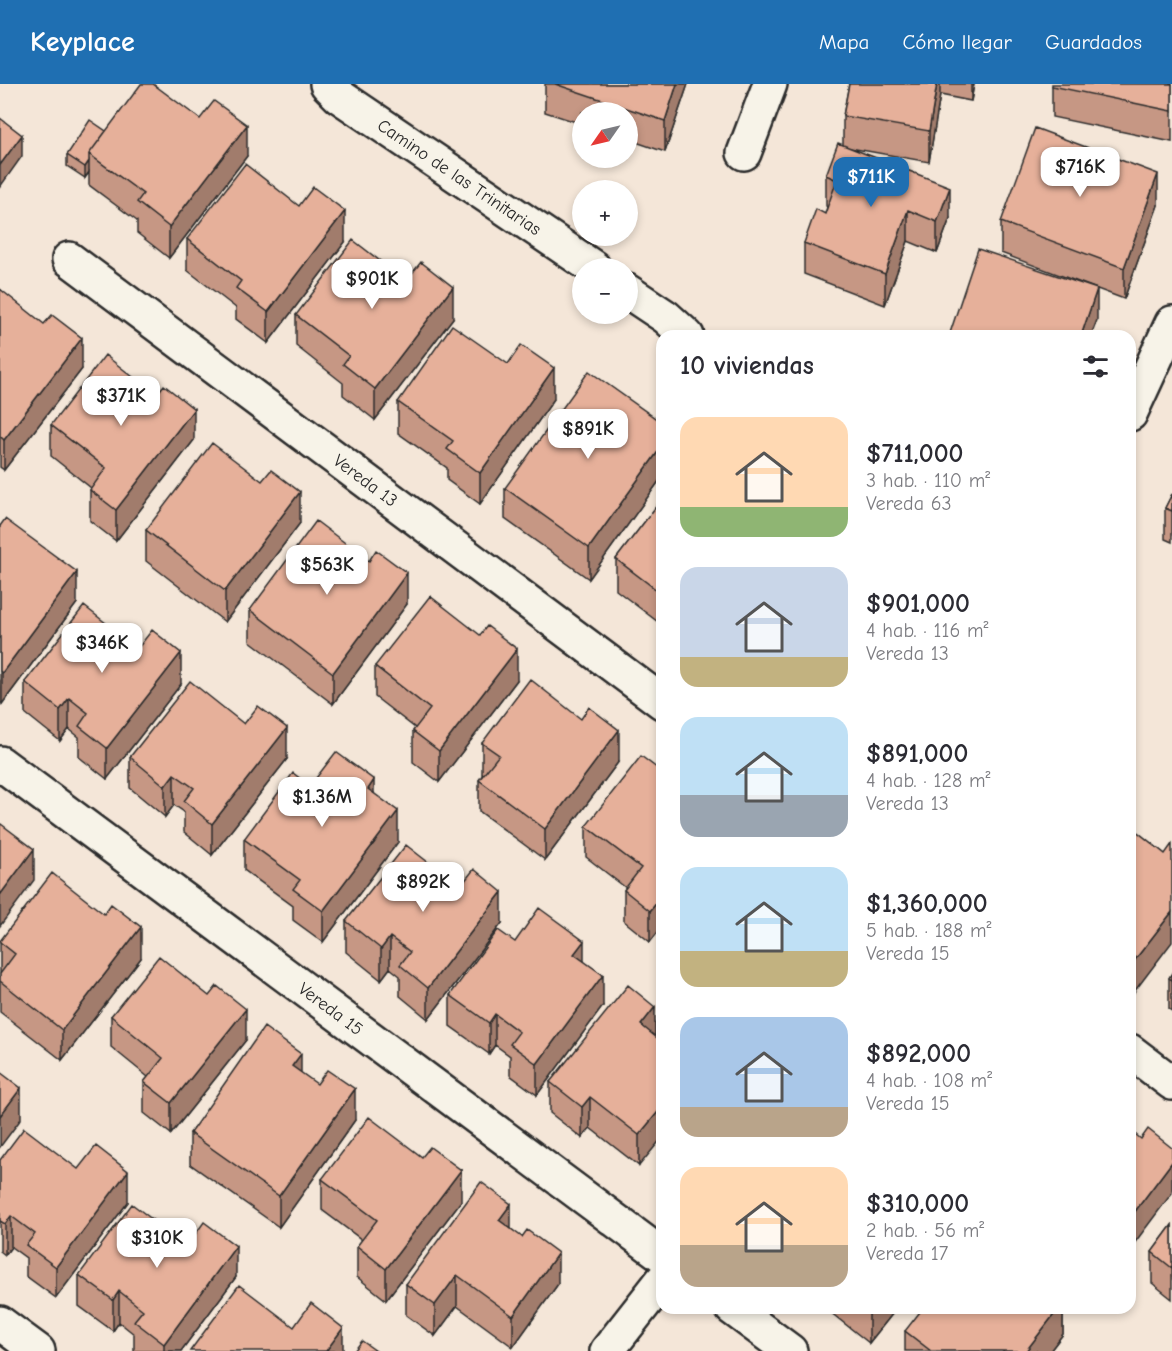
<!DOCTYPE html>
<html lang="es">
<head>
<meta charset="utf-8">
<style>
	body { margin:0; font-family:"Comic Neue",sans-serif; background:#f7f7f7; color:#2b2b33; height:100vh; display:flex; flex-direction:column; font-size:22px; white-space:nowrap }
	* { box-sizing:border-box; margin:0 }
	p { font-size:20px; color:#7c7c81 }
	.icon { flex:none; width:33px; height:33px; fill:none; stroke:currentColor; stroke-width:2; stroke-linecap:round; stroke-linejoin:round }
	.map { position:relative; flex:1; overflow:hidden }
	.sheet { position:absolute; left:656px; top:246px; width:480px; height:984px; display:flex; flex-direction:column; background:#fff; border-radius:18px; box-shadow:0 3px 9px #0003 }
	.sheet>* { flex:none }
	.needle { width:39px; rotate:236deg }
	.fabs { position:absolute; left:572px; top:18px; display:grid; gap:12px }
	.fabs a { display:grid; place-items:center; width:66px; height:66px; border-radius:50%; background:#fff; box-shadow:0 3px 9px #0003; font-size:30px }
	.price { position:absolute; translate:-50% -51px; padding:0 14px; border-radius:12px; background:#fff; color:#222; font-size:20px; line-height:39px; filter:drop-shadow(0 2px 3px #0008) }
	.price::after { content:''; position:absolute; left:50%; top:36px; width:18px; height:14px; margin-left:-9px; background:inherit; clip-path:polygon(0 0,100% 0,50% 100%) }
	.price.current { background:#1f6fb2; color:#fff }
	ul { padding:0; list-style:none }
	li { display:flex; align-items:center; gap:18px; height:150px; padding:0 24px }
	li span { display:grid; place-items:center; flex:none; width:168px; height:120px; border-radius:18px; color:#555 }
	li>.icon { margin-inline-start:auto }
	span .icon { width:72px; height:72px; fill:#fffc; stroke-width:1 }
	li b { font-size:26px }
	h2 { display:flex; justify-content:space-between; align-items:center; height:72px; padding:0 24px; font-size:26px }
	header { display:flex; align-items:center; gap:36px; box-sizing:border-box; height:84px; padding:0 30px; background:#1f6fb2; color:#fff }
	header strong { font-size:28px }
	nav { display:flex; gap:33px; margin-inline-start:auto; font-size:21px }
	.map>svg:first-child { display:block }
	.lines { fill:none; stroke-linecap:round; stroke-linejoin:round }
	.street-casing { stroke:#2b2b2b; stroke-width:38 }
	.street { stroke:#f7f3e8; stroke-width:33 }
	.wall { fill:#c69784; stroke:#2b2b2b; stroke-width:1.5 }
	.shaded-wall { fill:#a17b6c; stroke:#2b2b2b; stroke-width:1.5 }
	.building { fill:#e6b09a; stroke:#2b2b2b; stroke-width:1.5 }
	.labels { text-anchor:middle; stroke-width:6; stroke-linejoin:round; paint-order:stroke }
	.street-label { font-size:18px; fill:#2b2b2b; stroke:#f7f3e8 }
</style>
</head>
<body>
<header>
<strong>Keyplace</strong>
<nav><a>Mapa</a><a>Cómo llegar</a><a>Guardados</a></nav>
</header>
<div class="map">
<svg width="1172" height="1267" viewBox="0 0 1172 1267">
	<rect width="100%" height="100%" fill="#f4e6d8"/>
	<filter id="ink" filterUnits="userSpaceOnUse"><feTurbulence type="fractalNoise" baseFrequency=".0167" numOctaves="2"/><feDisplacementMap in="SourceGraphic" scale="12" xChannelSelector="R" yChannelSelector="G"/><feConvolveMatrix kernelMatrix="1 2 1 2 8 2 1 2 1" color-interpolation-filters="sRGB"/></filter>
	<g filter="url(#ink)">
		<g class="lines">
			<defs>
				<g id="street">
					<path id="s1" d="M 327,0 L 339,12 L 594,184"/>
					<path d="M 744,69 L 770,0"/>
					<path id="s2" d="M 69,175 L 662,618"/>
					<path d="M 627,207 L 666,233 L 687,252"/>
					<path d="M 1130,330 L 1172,239"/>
					<path id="s3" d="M 0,679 L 662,1171"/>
					<path d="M 1130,967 L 1172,999"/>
					<path d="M 732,1224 L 790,1267"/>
					<path d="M 0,1239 L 38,1267"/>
					<path d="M 607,1267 L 662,1197"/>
				</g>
			</defs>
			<use href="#street" class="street-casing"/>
			<use href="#street" class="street"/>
		</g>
		<path class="wall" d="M 545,0 L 688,0 L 665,68 L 627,55 L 627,28 L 582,28 L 582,40 L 545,28 Z
			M 849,0 L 974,0 L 971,17 L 940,11 L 929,78 L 850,64 L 950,134 L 937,169 L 908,157 L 885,221 L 804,190 L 804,159 L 825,130 L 827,123 L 826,122 L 826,91 L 843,61 L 843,32 Z
			M 1172,0 L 1172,58 L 1052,33 L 1052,2 Z
			M 106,47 L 247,72 L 169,174 L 137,149 L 137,137 L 89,101 L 89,88 L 85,94 L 67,82 L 67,71 Z
			M 1158,121 L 1124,215 L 1001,169 L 1001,138 Z
			M 187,155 L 345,158 L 268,259 L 236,235 L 236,224 L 187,186 Z
			M 0,205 L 82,285 L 4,386 L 0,383 Z
			M 296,231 L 453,234 L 375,336 L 343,311 L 343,299 L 296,262 Z
			M 554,315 L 480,420 L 447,396 L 447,384 L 398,349 L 398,318 Z
			M 662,339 L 662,393 L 589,495 L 505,435 L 505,404 Z
			M 51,341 L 194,356 L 116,457 L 90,437 L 90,406 L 91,404 L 51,372 Z
			M 1172,410 L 1172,458 L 1165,455 L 1165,424 Z
			M 662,415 L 662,541 L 616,506 L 616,475 Z
			M 300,439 L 225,538 L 146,477 L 146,446 Z
			M 0,442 L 77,519 L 2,620 L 0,618 Z
			M 369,477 L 407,520 L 333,620 L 250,557 L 250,526 Z
			M 375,582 L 517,596 L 439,698 L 413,678 L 413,647 L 415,644 L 375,613 Z
			M 25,598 L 181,600 L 107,695 L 79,673 L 79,653 L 69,645 L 60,657 L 25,629 Z
			M 482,659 L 619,677 L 545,776 L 479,727 L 479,696 L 483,690 L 482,690 Z
			M 130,673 L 287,675 L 212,771 L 184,748 L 184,728 L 174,721 L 165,733 L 130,704 Z
			M 662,688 L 662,843 L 650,858 L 624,837 L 624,806 L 626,804 L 586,773 L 586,742 Z
			M 310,702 L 374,709 L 398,758 L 323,858 L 293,836 L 293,822 L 244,786 L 244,755 Z
			M 1130,742 L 1165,770 L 1134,908 L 1130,904 Z
			M 346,837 L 502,839 L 428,935 L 400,912 L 400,892 L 390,884 L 381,896 L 346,868 Z
			M 0,857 L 141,874 L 62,976 L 0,928 Z
			M 515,858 L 584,877 L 603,922 L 537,1011 L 510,991 L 510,972 L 495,961 L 489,970 L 450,942 L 450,911 Z
			M 1172,889 L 1172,927 L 1169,925 L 1169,894 Z
			M 655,923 L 639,1082 L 590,1044 L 582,1054 L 550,1029 L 550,998 Z
			M 111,932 L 246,956 L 171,1050 L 144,1029 L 144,998 L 148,993 L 111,963 Z
			M 301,989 L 355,1036 L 279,1143 L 190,1080 L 190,1049 Z
			M 0,1076 L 78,1085 L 128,1118 L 56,1214 L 26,1192 L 26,1174 L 11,1163 L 5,1171 L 0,1167 Z
			M 322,1095 L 461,1117 L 386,1216 L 357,1193 L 357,1162 L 362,1156 L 322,1126 Z
			M 1172,1141 L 1172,1215 L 1152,1199 L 1152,1168 Z
			M 511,1145 L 558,1200 L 513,1263 L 457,1222 L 435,1252 L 406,1231 L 406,1200 Z
			M 187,1162 L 236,1193 L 181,1267 L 134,1267 L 134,1250 L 119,1238 L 113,1247 L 79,1222 L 79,1191 Z
			M 825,1224 L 897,1224 L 869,1259 Z
			M 1063,1224 L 1063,1250 L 1050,1267 L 905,1267 L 905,1247 Z"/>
		<path class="shaded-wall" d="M 677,0 L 688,0 L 665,68 L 665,37 Z
			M 937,0 L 940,0 L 940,11 L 929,78 L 929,47 Z
			M 971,0 L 974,0 L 971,17 Z
			M 247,41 L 247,72 L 169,174 L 169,143 Z
			M 22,51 L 22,72 L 0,103 L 0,81 Z
			M 89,77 L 89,88 L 85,94 L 85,83 Z
			M 1158,90 L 1158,121 L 1124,215 L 1124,184 Z
			M 950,103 L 950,134 L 937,169 L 937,138 Z
			M 908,126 L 908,157 L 885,221 L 885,190 Z
			M 345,127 L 345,158 L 268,259 L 268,228 Z
			M 453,203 L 453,234 L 375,336 L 375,305 Z
			M 1097,205 L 1097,236 L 1091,252 L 1081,252 Z
			M 82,254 L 82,285 L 4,386 L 4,356 Z
			M 554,284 L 554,315 L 480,420 L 480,389 Z
			M 194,325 L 194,356 L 116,457 L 116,426 Z
			M 662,362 L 662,393 L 589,495 L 589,464 Z
			M 300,408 L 300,439 L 225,538 L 225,507 Z
			M 77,488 L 77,519 L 2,620 L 2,589 Z
			M 407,489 L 407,520 L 333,620 L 333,589 Z
			M 517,565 L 517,596 L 439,698 L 439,667 Z
			M 181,569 L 181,600 L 107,695 L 107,664 Z
			M 69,614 L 69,645 L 60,657 L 60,626 Z
			M 287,644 L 287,675 L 212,771 L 212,740 Z
			M 619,646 L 619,677 L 545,776 L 545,745 Z
			M 174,690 L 174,721 L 165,733 L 165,702 Z
			M 374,696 L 374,727 L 368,705 Z
			M 398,727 L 398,758 L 323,858 L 323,827 Z
			M 34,765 L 34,796 L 0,842 L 0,811 Z
			M 502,808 L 502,839 L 428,935 L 428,904 Z
			M 662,812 L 662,843 L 650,858 L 650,827 Z
			M 1172,828 L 1172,858 L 1134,908 L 1134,877 Z
			M 141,843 L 141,874 L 62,976 L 62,946 Z
			M 390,853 L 390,884 L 381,896 L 381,865 Z
			M 584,857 L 584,888 L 574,870 Z
			M 603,891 L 603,922 L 537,1011 L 537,980 Z
			M 655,923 L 655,954 L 641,941 Z
			M 246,925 L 246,956 L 171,1050 L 171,1019 Z
			M 495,930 L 495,961 L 489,970 L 489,939 Z
			M 301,970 L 301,1001 L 292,982 Z
			M 21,1004 L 21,1035 L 0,1063 L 0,1032 Z
			M 355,1005 L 355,1036 L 279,1143 L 279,1112 Z
			M 590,1013 L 590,1044 L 582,1054 L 582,1023 Z
			M 662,1023 L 662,1054 L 639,1082 L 639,1051 Z
			M 1172,1078 L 1172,1109 L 1130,1165 L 1130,1134 Z
			M 461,1086 L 461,1117 L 386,1216 L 386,1185 Z
			M 128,1087 L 128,1118 L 56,1214 L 56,1183 Z
			M 511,1120 L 511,1151 L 499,1136 Z
			M 11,1132 L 11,1163 L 5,1171 L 5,1140 Z
			M 236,1162 L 236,1193 L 181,1267 L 164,1267 L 164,1260 Z
			M 558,1169 L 558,1200 L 513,1263 L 513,1232 Z
			M 457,1191 L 457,1222 L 435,1252 L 435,1221 Z
			M 119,1207 L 119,1238 L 113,1247 L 113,1216 Z
			M 873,1224 L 897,1224 L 869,1259 L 869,1228 Z
			M 1059,1224 L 1063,1224 L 1063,1250 L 1050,1267 L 1026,1267 Z
			M 343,1244 L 343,1267 L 326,1267 Z"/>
		<path class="building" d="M 141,0 L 153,0 L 200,35 L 214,17 L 247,41 L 169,143 L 137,118 L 143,110 L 89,70 Z
			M 555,0 L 677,0 L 665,37 Z
			M 849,0 L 937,0 L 929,47 L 843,32 Z
			M 1052,0 L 1172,0 L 1172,27 L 1052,2 Z
			M 0,34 L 22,51 L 0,81 Z
			M 90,36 L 106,47 L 89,70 L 89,77 L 85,83 L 67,71 Z
			M 1035,44 L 1158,90 L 1124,184 L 1001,138 Z
			M 838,59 L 950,103 L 937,138 L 908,126 L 885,190 L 804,159 L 816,125 L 825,130 L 837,96 L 826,91 Z
			M 245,80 L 299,122 L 313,103 L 345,127 L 268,228 L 236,204 L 241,197 L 187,155 Z
			M 353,156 L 406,197 L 421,178 L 453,203 L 375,305 L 343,280 L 349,272 L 296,231 Z
			M 978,165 L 1097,205 L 1081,252 L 949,252 Z
			M 0,205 L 44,240 L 52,231 L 82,254 L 4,356 L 0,352 Z
			M 452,241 L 508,280 L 521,261 L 554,284 L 480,389 L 447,365 L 453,357 L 398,318 Z
			M 105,271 L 156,311 L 164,301 L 194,325 L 116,426 L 90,406 L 106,384 L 51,341 Z
			M 589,287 L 662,339 L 662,362 L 589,464 L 505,404 Z
			M 212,359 L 262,397 L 271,386 L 300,408 L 225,507 L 146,446 Z
			M 1172,410 L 1172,427 L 1165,424 Z
			M 662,415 L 662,510 L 616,475 Z
			M 5,435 L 77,488 L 2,589 L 0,587 L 0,442 Z
			M 316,437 L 369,477 L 376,466 L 407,489 L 333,589 L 250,526 Z
			M 430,512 L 480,551 L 487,542 L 517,565 L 439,667 L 413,647 L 430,625 L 375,582 Z
			M 84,522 L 138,564 L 152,546 L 181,569 L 107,664 L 79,642 L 88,629 L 69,614 L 60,626 L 25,598 Z
			M 530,595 L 581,635 L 589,623 L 619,646 L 545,745 L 479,696 L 499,671 L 482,659 Z
			M 190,597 L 244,640 L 258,622 L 287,644 L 212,740 L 184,717 L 194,704 L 174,690 L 165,702 L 130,673 Z
			M 336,668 L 374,696 L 368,705 L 398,727 L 323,827 L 293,805 L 300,796 L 244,755 L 293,689 L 310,702 Z
			M 641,672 L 662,688 L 662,812 L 650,827 L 624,806 L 641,784 L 586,742 Z
			M 1,740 L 34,765 L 0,811 L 0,742 Z
			M 1130,742 L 1165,770 L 1172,760 L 1172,828 L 1134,877 L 1130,873 Z
			M 406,761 L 460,803 L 474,785 L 502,808 L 428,904 L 400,881 L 410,868 L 390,853 L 381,865 L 346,837 Z
			M 52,789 L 104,830 L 111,820 L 141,843 L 62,946 L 0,897 L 0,890 L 15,870 L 0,858 L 0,857 Z
			M 539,824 L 584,857 L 574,870 L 603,891 L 537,980 L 510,960 L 519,948 L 495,930 L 489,939 L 450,911 L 498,846 L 515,858 Z
			M 159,872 L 209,912 L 217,902 L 246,925 L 171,1019 L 144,998 L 163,974 L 111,932 Z
			M 1172,889 L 1172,896 L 1169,894 Z
			M 628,901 L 655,923 L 641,941 L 662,958 L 662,1023 L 639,1051 L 590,1013 L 582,1023 L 550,998 Z
			M 264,943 L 301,970 L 292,982 L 317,1000 L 327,986 L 355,1005 L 279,1112 L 190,1049 Z
			M 0,988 L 21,1004 L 0,1032 Z
			M 369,1033 L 422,1073 L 430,1063 L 461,1086 L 386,1185 L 357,1162 L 377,1136 L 322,1095 Z
			M 24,1044 L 78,1085 L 96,1062 L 128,1087 L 56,1183 L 26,1161 L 35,1150 L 11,1132 L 5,1140 L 0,1137 L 0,1076 Z
			M 1148,1045 L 1172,1064 L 1172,1078 L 1130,1134 L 1130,1046 L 1141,1055 Z
			M 481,1098 L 511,1120 L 499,1136 L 522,1153 L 527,1146 L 558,1169 L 513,1232 L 457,1191 L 435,1221 L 406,1200 Z
			M 132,1120 L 187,1162 L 204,1138 L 236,1162 L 164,1260 L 134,1237 L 143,1226 L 119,1207 L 113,1216 L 79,1191 Z
			M 1172,1141 L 1172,1184 L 1152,1168 Z
			M 239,1201 L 294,1243 L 311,1219 L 343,1244 L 326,1267 L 190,1267 Z
			M 864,1224 L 873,1224 L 869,1228 Z
			M 923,1224 L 1059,1224 L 1026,1267 L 931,1267 L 905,1247 Z
			M 362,1257 L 376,1267 L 354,1267 Z"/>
	</g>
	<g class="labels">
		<g class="street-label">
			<text dy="6" stroke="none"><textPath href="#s1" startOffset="162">Camino de las Trinitarias</textPath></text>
			<text dy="6" stroke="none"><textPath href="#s2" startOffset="370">Vereda 13</textPath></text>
			<text dy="6" stroke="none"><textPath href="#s3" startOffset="412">Vereda 15</textPath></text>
		</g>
	</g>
</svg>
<div class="fabs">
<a><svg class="needle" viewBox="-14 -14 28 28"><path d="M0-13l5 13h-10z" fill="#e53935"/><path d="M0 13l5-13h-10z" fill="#7c7c81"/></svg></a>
<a>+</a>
<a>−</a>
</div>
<b class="price" style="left:1080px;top:114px">$716K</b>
<b class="price current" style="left:871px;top:124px">$711K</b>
<b class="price" style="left:372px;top:226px">$901K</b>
<b class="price" style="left:121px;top:343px">$371K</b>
<b class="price" style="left:588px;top:376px">$891K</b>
<b class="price" style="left:327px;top:512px">$563K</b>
<b class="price" style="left:102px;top:590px">$346K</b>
<b class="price" style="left:322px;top:744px">$1.36M</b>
<b class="price" style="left:423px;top:829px">$892K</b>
<b class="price" style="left:157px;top:1185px">$310K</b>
<section class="sheet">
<h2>10 viviendas<svg class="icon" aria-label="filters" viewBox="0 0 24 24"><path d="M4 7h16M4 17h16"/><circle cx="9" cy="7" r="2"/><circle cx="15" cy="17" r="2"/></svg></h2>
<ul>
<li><span style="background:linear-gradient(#ffd9b3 75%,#8fb573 0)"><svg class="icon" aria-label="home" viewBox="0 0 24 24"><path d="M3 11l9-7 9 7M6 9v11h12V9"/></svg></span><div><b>$711,000</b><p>3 hab. · 110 m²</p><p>Vereda 63</p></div></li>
<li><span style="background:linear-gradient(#c9d6e8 75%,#c2b280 0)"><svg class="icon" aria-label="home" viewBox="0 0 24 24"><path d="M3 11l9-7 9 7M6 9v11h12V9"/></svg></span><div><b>$901,000</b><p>4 hab. · 116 m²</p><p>Vereda 13</p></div></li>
<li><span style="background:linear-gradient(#bfe0f5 65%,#9aa5b1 0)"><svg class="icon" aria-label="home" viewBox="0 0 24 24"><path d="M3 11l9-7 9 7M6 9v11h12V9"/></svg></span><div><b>$891,000</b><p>4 hab. · 128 m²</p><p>Vereda 13</p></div></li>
<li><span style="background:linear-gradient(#bfe0f5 70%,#c2b280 0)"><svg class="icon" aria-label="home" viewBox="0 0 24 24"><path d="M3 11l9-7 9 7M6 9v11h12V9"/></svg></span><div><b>$1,360,000</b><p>5 hab. · 188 m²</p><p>Vereda 15</p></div></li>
<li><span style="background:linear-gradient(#a9c7e8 75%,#b9a48a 0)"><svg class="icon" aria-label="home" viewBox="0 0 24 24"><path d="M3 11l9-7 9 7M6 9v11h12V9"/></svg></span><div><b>$892,000</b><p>4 hab. · 108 m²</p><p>Vereda 15</p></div></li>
<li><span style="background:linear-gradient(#ffd9b3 65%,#b9a48a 0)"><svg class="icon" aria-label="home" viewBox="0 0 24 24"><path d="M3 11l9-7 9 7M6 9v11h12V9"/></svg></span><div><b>$310,000</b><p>2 hab. · 56 m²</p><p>Vereda 17</p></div></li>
</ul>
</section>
</div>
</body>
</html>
